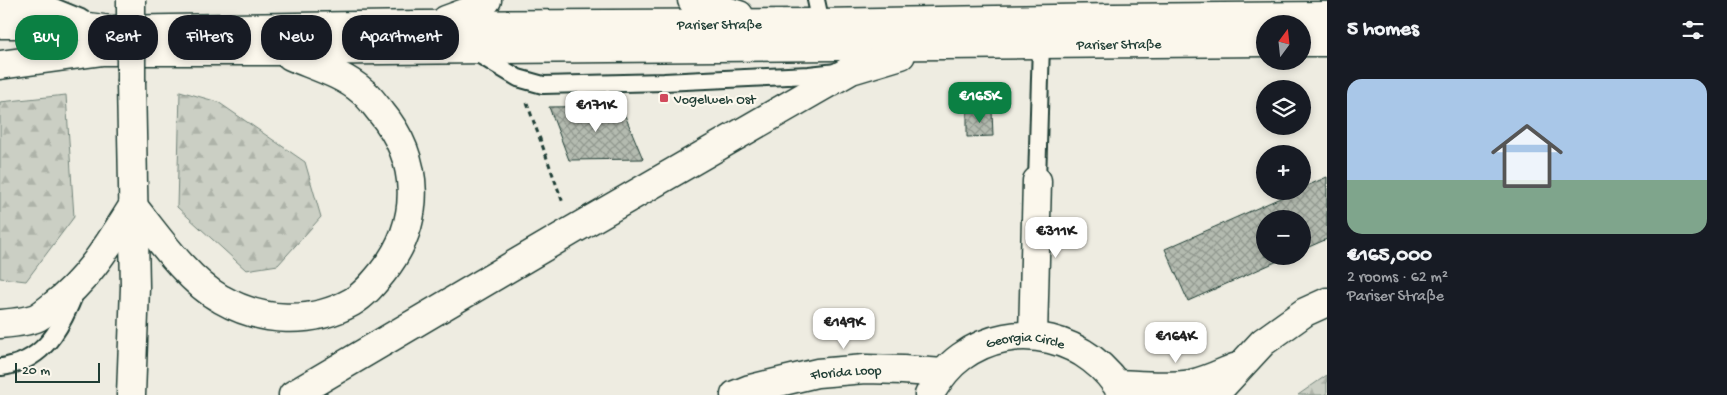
<!DOCTYPE html>
<html lang="en">
<head>
<meta charset="utf-8">
<style>
	body { margin:0; font-family:"Gochi Hand",sans-serif; background:#242831; color:#f1f3f6; height:100vh; display:flex; flex-direction:column; font-size:19px; white-space:nowrap }
	* { box-sizing:border-box; margin:0 }
	p { font-size:16px; color:#9ea1a6 }
	.icon { flex:none; width:28px; height:28px; fill:none; stroke:currentColor; stroke-width:2; stroke-linecap:round; stroke-linejoin:round }
	.map { position:relative; flex:1; overflow:hidden }
	.sheet { display:flex; flex-direction:column; background:#171b24; width:400px }
	.sheet>* { flex:none }
	.hud { position:absolute; left:15px; top:15px; width:475px; height:45px; display:flex; gap:10px }
	.needle { width:32px; rotate:15deg }
	.tools { position:absolute; left:1256px; top:15px; display:grid; gap:10px }
	.tools a { display:grid; place-items:center; width:55px; height:55px; border-radius:50%; background:#171b24; box-shadow:0 2px 8px #0003; font-size:25px }
	.scale { position:absolute; left:15px; bottom:12px; width:85px; box-sizing:border-box; padding-left:5px; border:2px solid #1f3d34; border-top:0; font-size:14px; line-height:18px; white-space:nowrap; color:#1f3d34; -webkit-text-stroke:4px #fbf7ec; paint-order:stroke }
	.price { position:absolute; translate:-50% -42px; padding:0 11px; border-radius:10px; background:#fff; color:#222; font-size:16px; line-height:32px; filter:drop-shadow(0 1px 2px #0008) }
	.price::after { content:''; position:absolute; left:50%; top:30px; width:15px; height:11px; margin-left:-8px; background:inherit; clip-path:polygon(0 0,100% 0,50% 100%) }
	.price.on { background:#0b8043; color:#fff }
	ul { padding:0; list-style:none }
	li { display:grid; align-content:center; gap:10px; height:265px; padding:0 20px }
	li span { display:grid; place-items:center; height:155px; border-radius:15px; color:#555 }
	li>.icon { margin-inline-start:auto }
	span .icon { width:90px; height:90px; fill:#fffc; stroke-width:1 }
	li b { font-size:21px }
	h2 { display:flex; justify-content:space-between; align-items:center; height:60px; padding:0 20px; font-size:21px }
	.pill { padding:0 18px; border-radius:20px; background:#171b24; box-shadow:0 2px 8px #0003; font-size:18px; line-height:45px }
	.pill.on { background:#0b8043; color:#fff }
	main { display:flex; flex:1; min-height:0 }
	.map>svg:first-child { display:block }
	.forest { fill:url(#forest-firs); stroke:#75867c }
	.building { fill:url(#building-cross-hatch); stroke:#1f3d34 }
	.lines { fill:none; stroke-linecap:round; stroke-linejoin:round }
	.lane-casing { stroke:#1f3d34; stroke-width:20 }
	.street-casing { stroke:#1f3d34; stroke-width:31 }
	.primary-casing { stroke:#1f3d34; stroke-width:31 }
	.path { stroke:#1f3d34; stroke-width:3; stroke-dasharray:5 4; stroke-linecap:butt }
	.lane { stroke:#fbf7ec; stroke-width:16 }
	.street { stroke:#fbf7ec; stroke-width:28 }
	.primary { stroke:#fbf7ec; stroke-width:28 }
	.primary-bridge-casing { stroke:#1f3d34; stroke-width:31; stroke-linecap:butt }
	.primary-bridge { stroke:#fbf7ec; stroke-width:28 }
	.poi-dot { fill:#d1495b; stroke:#fbf7ec; stroke-width:2 }
	.labels { text-anchor:middle; stroke-width:4.5; stroke-linejoin:round; paint-order:stroke }
	.street-label { font-size:14px; fill:#1f3d34; stroke:#fbf7ec }
	.poi-label { font-size:14px; fill:#1f3d34; stroke:#fbf7ec; text-anchor:start }
</style>
</head>
<body>
<main>
<div class="map">
<svg width="1327" height="395" viewBox="0 0 1327 395">
	<defs>
		<pattern id="forest-firs" width="22" height="20" patternUnits="userSpaceOnUse" patternTransform="scale(1.25)"><rect width="22" height="20" fill="#cbcfc4"/><path d="M5 1l3.5 6h-7zM16 11l3.5 6h-7z" fill="#aeb3a9"/></pattern>
		<pattern id="building-cross-hatch" width="8" height="8" patternUnits="userSpaceOnUse" patternTransform="scale(1.25)"><rect width="8" height="8" fill="#b4bbb0"/><path d="M0 0l8 8M0 8l8-8" fill="none" stroke="#929990"/></pattern>
	</defs>
	<rect width="100%" height="100%" fill="#eeece1"/>
	<filter id="ink" filterUnits="userSpaceOnUse"><feTurbulence type="fractalNoise" baseFrequency=".02" numOctaves="2"/><feDisplacementMap in="SourceGraphic" scale="10" xChannelSelector="R" yChannelSelector="G"/><feConvolveMatrix kernelMatrix="1 2 1 2 8 2 1 2 1" color-interpolation-filters="sRGB"/></filter>
	<g filter="url(#ink)">
		<path class="forest" d="M 180,91 L 218,102 L 305,162 L 321,217 L 278,265 L 246,270 L 177,207 Z
			M 66,95 L 74,217 L 26,281 L 0,278 L 0,102 Z
			M 1327,375 L 1327,395 L 1298,395 Z"/>
		<path class="building" d="M 621,106 L 643,159 L 569,160 L 549,107 Z
			M 992,111 L 993,136 L 967,137 L 967,112 Z
			M 1327,177 L 1327,239 L 1302,250 L 1302,219 L 1265,219 L 1265,256 L 1289,256 L 1188,301 L 1165,249 L 1296,191 L 1302,191 L 1302,188 Z"/>
		<g class="lines">
			<defs>
				<path id="lane" d="M 816,0 L 821,23
					M 0,3 L 36,3 L 49,5 L 81,18
					M 473,51 L 518,78 L 543,85 L 664,82 L 809,75 L 837,72
					M 1037,181 L 1041,44
					M 0,367 C 5,367 10,365 15,364 C 49,354 64,321 76,291"/>
				<g id="street">
					<path d="M 1033,336 L 1037,181"/>
					<path d="M 1117,384 C 1141,385 1167,388 1191,384 C 1206,381 1220,374 1234,368"/>
					<path id="s1" d="M 735,395 L 750,389 L 817,373 L 865,369 L 903,370 L 943,373"/>
					<path id="s2" d="M 929,395 C 938,380 947,367 961,357 C 1015,317 1091,337 1123,395"/>
					<path d="M 1214,395 L 1263,342 L 1305,312 L 1327,302"/>
				</g>
				<g id="primary">
					<path d="M 692,0 L 739,15"/>
					<path d="M 446,20 L 473,10 L 487,0"/>
					<path id="s3" d="M 0,24 L 65,24 L 111,30 L 420,25 L 821,23 L 1113,18 L 1327,16"/>
					<path d="M 1302,42 L 1327,42"/>
					<path id="s4" d="M 0,65 L 103,51 L 278,51 L 1265,42"/>
					<path d="M 133,206 C 157,236 188,281 221,299 C 261,322 311,325 352,302 C 364,295 373,284 382,273 C 423,222 421,160 380,111 C 374,104 369,96 362,91 C 343,74 314,66 291,56"/>
					<path d="M 0,324 C 12,323 27,322 38,317 C 43,314 49,309 54,305 C 88,280 110,242 133,206"/>
					<path d="M 131,395 L 135,287 L 131,82"/>
					<path d="M 293,395 L 573,230 L 821,87 L 851,70 L 901,55"/>
				</g>
			</defs>
			<use href="#lane" class="lane-casing"/>
			<use href="#street" class="street-casing"/>
			<use href="#primary" class="primary-casing"/>
			<path class="path" d="M 527,103 L 563,203"/>
			<use href="#lane" class="lane"/>
			<use href="#street" class="street"/>
			<use href="#primary" class="primary"/>
			<defs>
				<path id="primary-bridge" d="M 131,0 L 131,82"/>
			</defs>
			<use href="#primary-bridge" class="primary-bridge-casing"/>
			<use href="#primary-bridge" class="primary-bridge"/>
		</g>
	</g>
	<rect class="poi-dot" x="659" y="93" width="10" height="10" rx="2.5"/>
	<g class="labels">
		<g class="street-label">
			<text dy="5" stroke="none"><textPath href="#s3" startOffset="720">Pariser Straße</textPath></text>
			<text dy="5" stroke="none"><textPath href="#s4" startOffset="1120">Pariser Straße</textPath></text>
			<text dy="5" stroke="none"><textPath href="#s2" startOffset="119">Georgia Circle</textPath></text>
			<text dy="5" stroke="none"><textPath href="#s1" startOffset="114">Florida Loop</textPath></text>
		</g>
		<g class="poi-label">
			<text x="674" y="103">Vogelweh Ost</text>
		</g>
	</g>
</svg>
<div class="tools">
<a><svg class="needle" viewBox="-14 -14 28 28"><path d="M0-13l5 13h-10z" fill="#e53935"/><path d="M0 13l5-13h-10z" fill="#9ea1a6"/></svg></a>
<a><svg class="icon" aria-label="layers" viewBox="0 0 24 24"><path d="M12 4l9 5-9 5-9-5zM3 14l9 5 9-5"/></svg></a>
<a>+</a>
<a>−</a>
</div>
<div class="scale">20 m</div>
<b class="price on" style="left:980px;top:124px">€165K</b>
<b class="price" style="left:596px;top:133px">€171K</b>
<b class="price" style="left:1056px;top:259px">€311K</b>
<b class="price" style="left:844px;top:350px">€149K</b>
<b class="price" style="left:1176px;top:364px">€164K</b>
<div class="hud">
<a class="pill on">Buy</a>
<a class="pill">Rent</a>
<a class="pill">Filters</a>
<a class="pill">New</a>
<a class="pill">Apartment</a>
</div>
</div>
<section class="sheet">
<h2>5 homes<svg class="icon" aria-label="filters" viewBox="0 0 24 24"><path d="M4 7h16M4 17h16"/><circle cx="9" cy="7" r="2"/><circle cx="15" cy="17" r="2"/></svg></h2>
<ul>
<li><span style="background:linear-gradient(#a9c7e8 65%,#7fa58c 0)"><svg class="icon" aria-label="home" viewBox="0 0 24 24"><path d="M3 11l9-7 9 7M6 9v11h12V9"/></svg></span><div><b>€165,000</b><p>2 rooms · 62 m²</p><p>Pariser Straße</p></div></li>
</ul>
</section>
</main>
</body>
</html>
